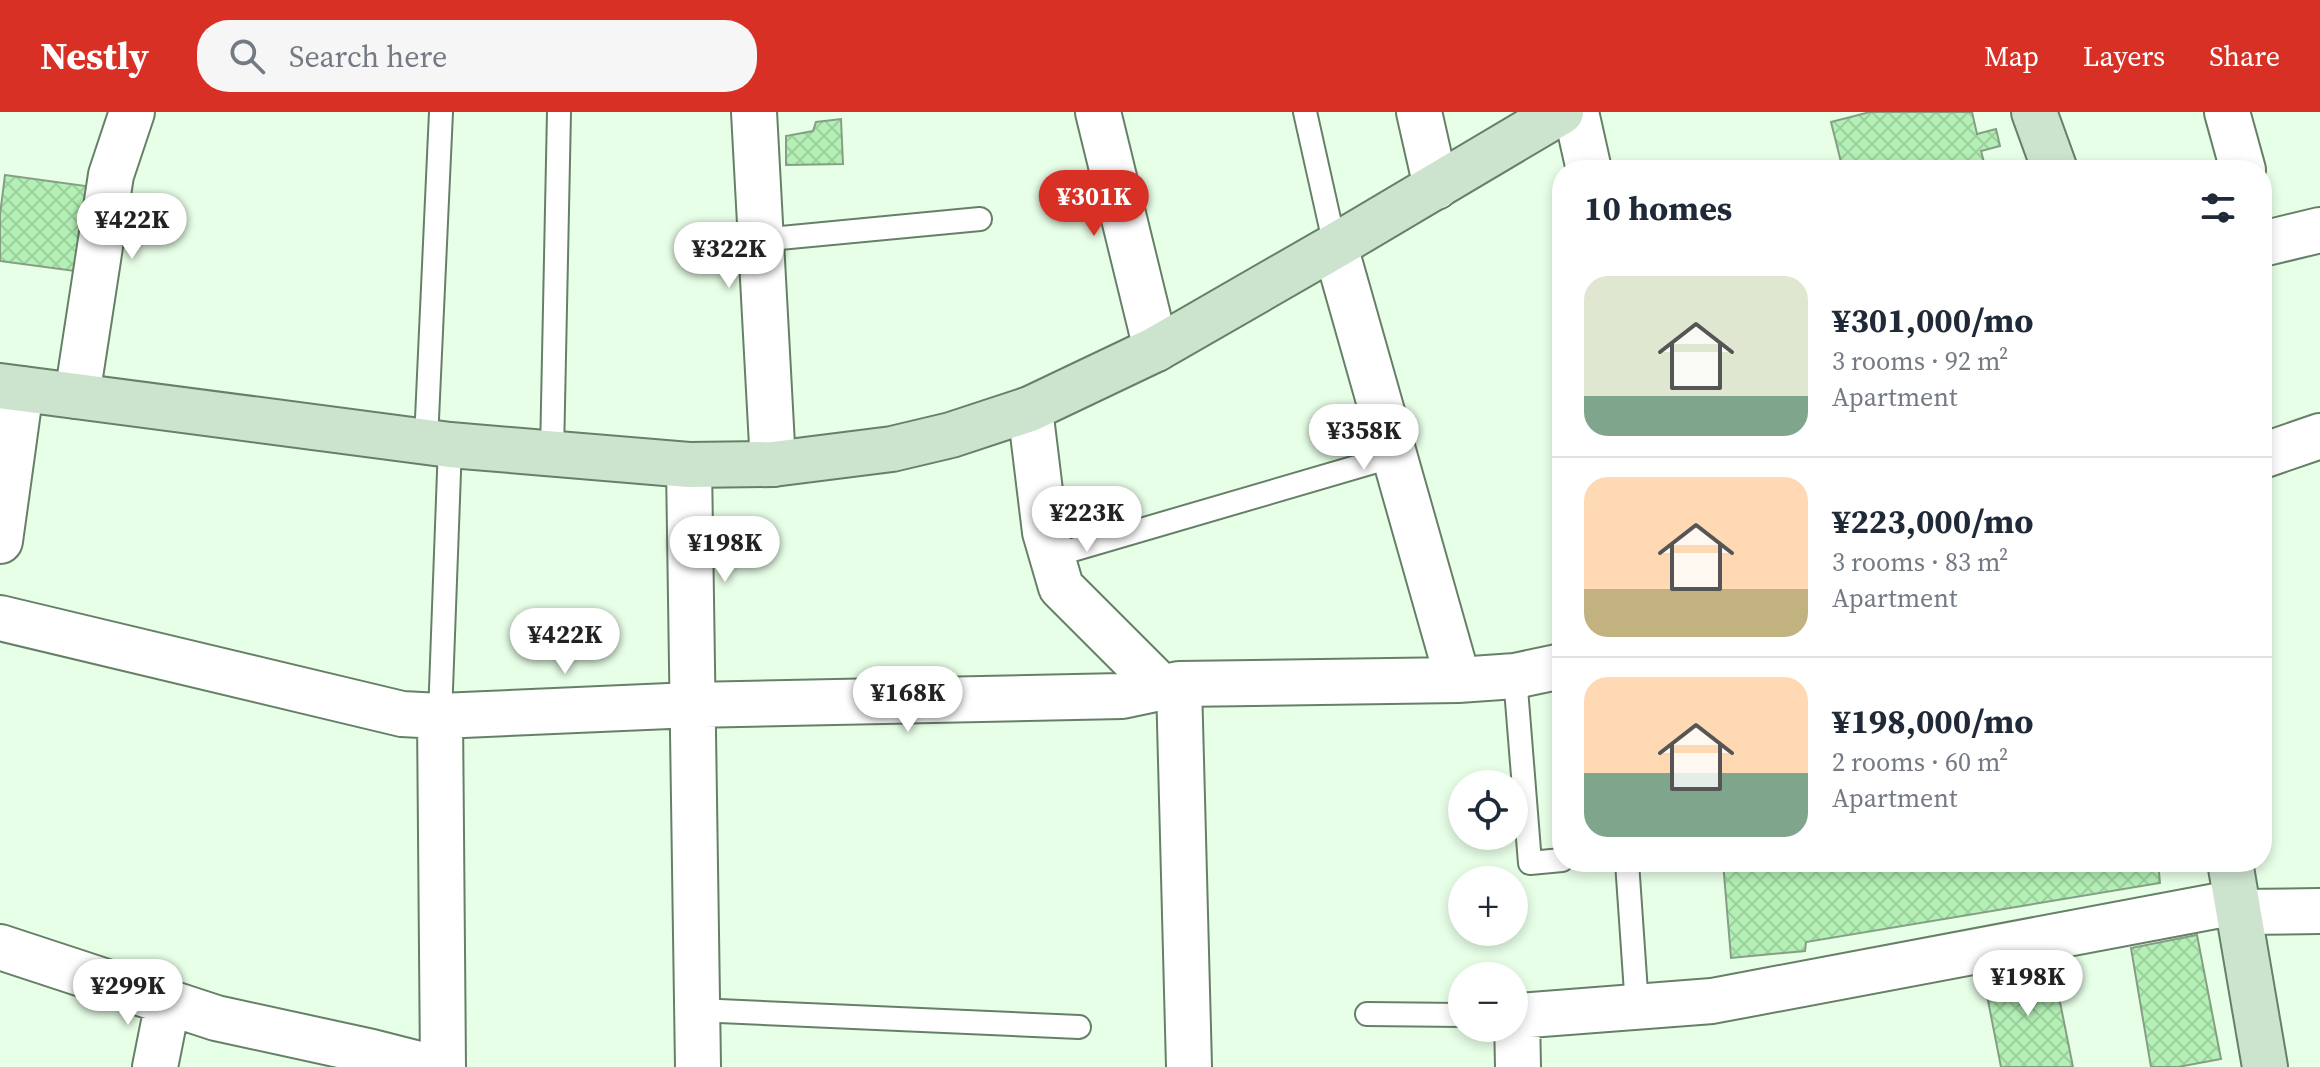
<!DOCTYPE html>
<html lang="en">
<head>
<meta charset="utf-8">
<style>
	body { margin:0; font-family:"Source Serif 4",serif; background:#f6f6f7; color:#1f2937; height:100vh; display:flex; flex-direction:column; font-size:30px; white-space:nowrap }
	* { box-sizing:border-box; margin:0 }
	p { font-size:26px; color:#747a83 }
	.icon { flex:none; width:44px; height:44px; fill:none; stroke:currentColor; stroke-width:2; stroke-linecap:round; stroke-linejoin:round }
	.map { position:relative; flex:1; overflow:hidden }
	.details { position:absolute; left:1552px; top:48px; width:720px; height:712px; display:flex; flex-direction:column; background:#fff; border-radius:32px; box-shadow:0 4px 12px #0003 }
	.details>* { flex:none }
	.fabs { position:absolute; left:1448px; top:658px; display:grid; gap:16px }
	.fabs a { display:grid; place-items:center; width:80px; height:80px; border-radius:50%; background:#fff; box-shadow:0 4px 12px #0003; font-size:40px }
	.price { position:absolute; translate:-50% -68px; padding:0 18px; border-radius:28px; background:#fff; color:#222; font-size:26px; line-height:52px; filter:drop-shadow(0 2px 4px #0008) }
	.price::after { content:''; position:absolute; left:50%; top:48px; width:24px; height:18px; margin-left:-12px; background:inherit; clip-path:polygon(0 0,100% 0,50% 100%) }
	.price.selected { background:#d93025; color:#fff }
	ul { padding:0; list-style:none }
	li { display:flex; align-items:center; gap:24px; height:200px; padding:0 32px }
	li+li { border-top:2px solid #e0e1e3 }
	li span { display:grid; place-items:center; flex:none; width:224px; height:160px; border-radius:24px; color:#555 }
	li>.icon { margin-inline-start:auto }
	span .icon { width:96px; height:96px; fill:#fffc; stroke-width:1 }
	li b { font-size:34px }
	h2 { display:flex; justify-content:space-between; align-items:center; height:96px; padding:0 32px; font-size:34px }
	header { display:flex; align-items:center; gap:48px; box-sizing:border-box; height:112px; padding:0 40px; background:#d93025; color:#fff }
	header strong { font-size:38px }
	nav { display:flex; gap:44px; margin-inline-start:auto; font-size:28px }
	.search { width:560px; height:72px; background:#f6f6f7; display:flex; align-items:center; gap:20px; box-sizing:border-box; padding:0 28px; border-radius:32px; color:#747a83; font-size:30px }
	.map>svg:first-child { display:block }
	.building { fill:url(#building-cross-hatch); stroke:#859f85; stroke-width:2 }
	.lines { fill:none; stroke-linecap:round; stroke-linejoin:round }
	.lane-casing { stroke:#668067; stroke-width:26 }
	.street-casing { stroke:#668067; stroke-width:48 }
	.secondary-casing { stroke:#668067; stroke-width:48 }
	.lane { stroke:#fff; stroke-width:22 }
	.street { stroke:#fff; stroke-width:44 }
	.secondary { stroke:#cce4ce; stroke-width:44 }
</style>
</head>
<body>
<header>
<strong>Nestly</strong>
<div class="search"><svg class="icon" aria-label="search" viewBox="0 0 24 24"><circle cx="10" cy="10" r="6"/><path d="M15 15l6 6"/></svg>Search here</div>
<nav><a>Map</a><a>Layers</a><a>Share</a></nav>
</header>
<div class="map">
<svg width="2320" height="955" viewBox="0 0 2320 955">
	<defs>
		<pattern id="building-cross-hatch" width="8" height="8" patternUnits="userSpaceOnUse" patternTransform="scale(2)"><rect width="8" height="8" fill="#b4f0b5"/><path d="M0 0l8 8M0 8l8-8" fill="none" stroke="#9bcf9c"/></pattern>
	</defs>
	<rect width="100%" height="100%" fill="#e7fee7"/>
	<path class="building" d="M 1870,0 L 1972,0 L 1977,22 L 1996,17 L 2000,34 L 1981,39 L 1986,58 L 1843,58 L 1831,10 Z
		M 841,7 L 843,52 L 786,53 L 786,24 L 813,19 L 816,10 Z
		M 5,63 L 93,75 L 82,160 L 0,149 L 0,103 Z
		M 1723,750 L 1809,750 L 1810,759 L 1862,750 L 2158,750 L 2160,771 L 1806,830 L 1805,839 L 1731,846 Z
		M 2197,823 L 2221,947 L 2178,955 L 2151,955 L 2131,836 Z
		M 2052,850 L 2073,955 L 2001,955 L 1983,863 Z"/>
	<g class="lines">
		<defs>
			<path id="lane" d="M 1305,0 L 1335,134
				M 760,128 L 980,107
				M 426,329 L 441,0
				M 552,342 L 559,0
				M 1052,444 L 1394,344
				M 1515,564 L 1530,751 L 1562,748
				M 440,604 L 450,333
				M 1627,750 L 1637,895
				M 697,898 L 1079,915
				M 1367,902 L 1462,903"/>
			<path id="street" d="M 754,0 L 773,352
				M 1098,0 L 1156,237
				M 1419,0 L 1436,75
				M 1576,0 L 1589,58
				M 2227,0 L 2243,58
				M 2262,132 L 2320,118
				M 1335,134 L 1458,568
				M 77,284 L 111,63 L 132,0
				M 1030,297 L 1045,420 L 1061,475 L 1162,576
				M 2262,344 L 2320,324
				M 689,353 L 698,955
				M 0,429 L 21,277
				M 0,506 L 402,602 L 440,604 L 692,593 L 1122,584 L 1179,572 L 1458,568 L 1515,564 L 1562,554
				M 1179,572 L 1189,955
				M 440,604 L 443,955
				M 2239,800 L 2320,799
				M 0,835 L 216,906 L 372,940 L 431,955
				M 155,955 L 168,890
				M 1518,955 L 1517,904 L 1712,889 L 2237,790"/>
			<path id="secondary" d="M 2034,0 L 2055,58
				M 0,274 L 450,333 L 689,353 L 773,352 L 892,337 L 951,323 L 1030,297 L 1156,237 L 1335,134 L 1561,0
				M 2230,750 L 2265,955"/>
		</defs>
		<use href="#lane" class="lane-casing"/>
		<use href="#street" class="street-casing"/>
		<use href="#secondary" class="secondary-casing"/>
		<use href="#lane" class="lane"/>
		<use href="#street" class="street"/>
		<use href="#secondary" class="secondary"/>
	</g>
</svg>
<div class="fabs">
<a><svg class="icon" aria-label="locate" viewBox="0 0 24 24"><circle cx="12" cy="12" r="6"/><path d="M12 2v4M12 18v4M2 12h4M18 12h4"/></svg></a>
<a>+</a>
<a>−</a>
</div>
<b class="price selected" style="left:1094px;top:126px">¥301K</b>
<b class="price" style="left:132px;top:149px">¥422K</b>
<b class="price" style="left:729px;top:178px">¥322K</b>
<b class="price" style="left:1364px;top:360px">¥358K</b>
<b class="price" style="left:1087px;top:442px">¥223K</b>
<b class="price" style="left:725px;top:472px">¥198K</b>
<b class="price" style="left:565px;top:564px">¥422K</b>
<b class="price" style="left:908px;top:622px">¥168K</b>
<b class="price" style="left:2028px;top:906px">¥198K</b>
<b class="price" style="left:128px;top:915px">¥299K</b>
<section class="details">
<h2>10 homes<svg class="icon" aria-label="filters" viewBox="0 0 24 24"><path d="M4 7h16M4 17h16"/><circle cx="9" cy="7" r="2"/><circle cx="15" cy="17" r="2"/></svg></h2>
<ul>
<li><span style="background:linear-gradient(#dfe7d0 75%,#7fa58c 0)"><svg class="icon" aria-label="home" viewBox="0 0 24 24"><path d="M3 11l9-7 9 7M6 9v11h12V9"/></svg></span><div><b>¥301,000/mo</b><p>3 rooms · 92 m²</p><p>Apartment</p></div></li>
<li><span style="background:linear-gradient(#ffd9b3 70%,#c2b280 0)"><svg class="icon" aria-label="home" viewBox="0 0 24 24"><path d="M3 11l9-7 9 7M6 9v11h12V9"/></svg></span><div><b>¥223,000/mo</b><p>3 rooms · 83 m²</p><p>Apartment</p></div></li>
<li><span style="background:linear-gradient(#ffd9b3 60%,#7fa58c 0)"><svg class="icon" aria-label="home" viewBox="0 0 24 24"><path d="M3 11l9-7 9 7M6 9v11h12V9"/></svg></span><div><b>¥198,000/mo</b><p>2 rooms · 60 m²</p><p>Apartment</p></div></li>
</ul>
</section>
</div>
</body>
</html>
